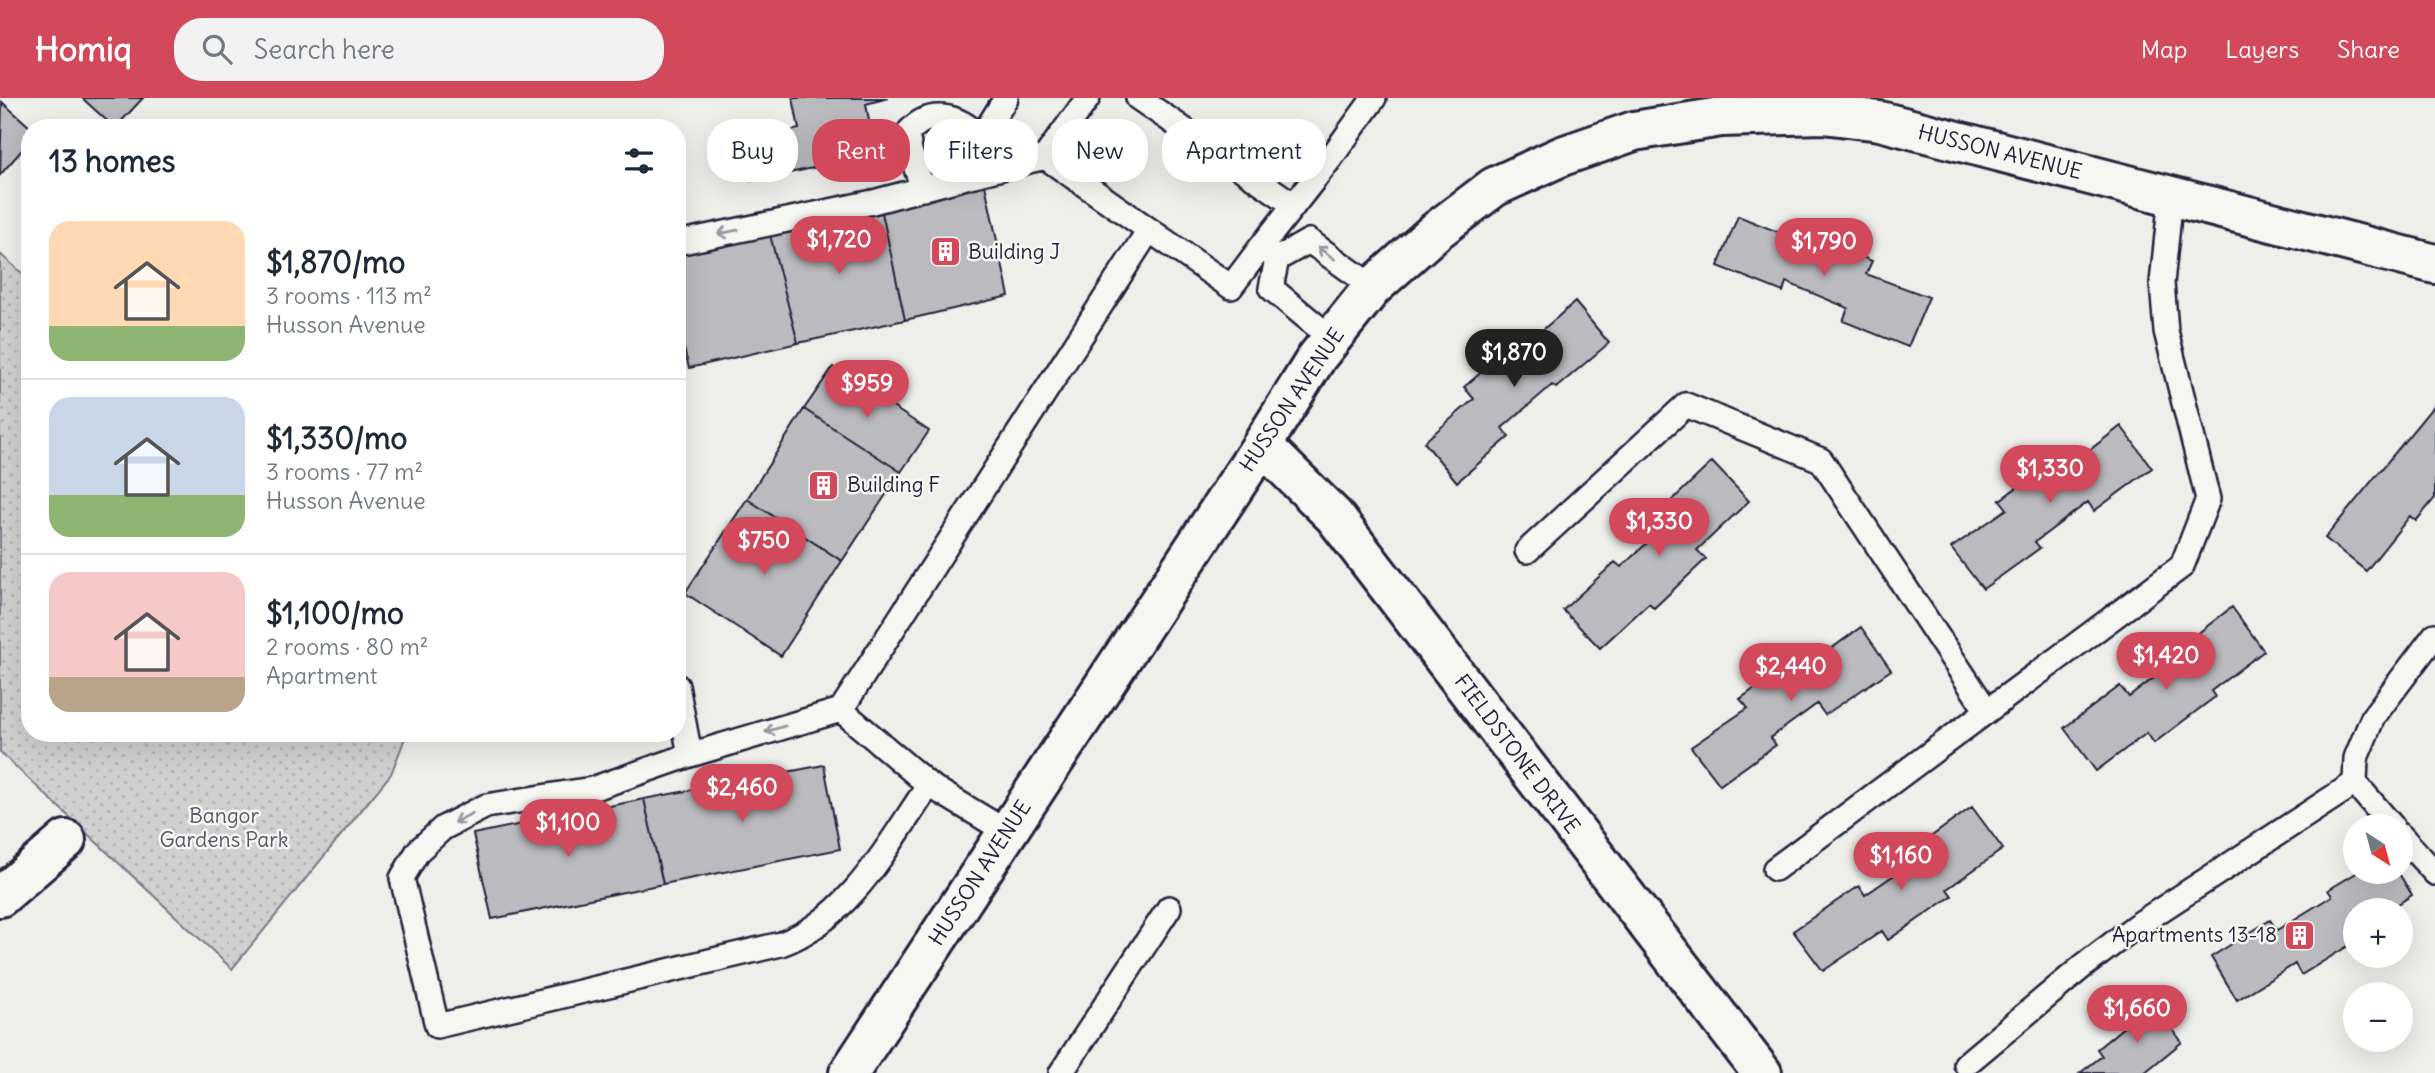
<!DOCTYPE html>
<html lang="en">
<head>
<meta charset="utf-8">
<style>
	body { margin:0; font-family:Delius,sans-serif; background:#f2f2f3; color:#1f2937; height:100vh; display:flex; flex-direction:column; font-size:26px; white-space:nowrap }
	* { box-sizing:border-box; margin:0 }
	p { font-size:23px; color:#747a83 }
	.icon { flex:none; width:38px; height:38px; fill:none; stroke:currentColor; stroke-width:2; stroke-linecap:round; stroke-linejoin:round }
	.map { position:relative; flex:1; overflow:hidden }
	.side { position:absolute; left:21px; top:21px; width:665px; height:623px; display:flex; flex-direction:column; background:#fff; border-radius:28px; box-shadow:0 7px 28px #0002 }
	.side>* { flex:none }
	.guide { position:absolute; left:707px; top:21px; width:665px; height:63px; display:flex; gap:14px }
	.needle { width:46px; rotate:144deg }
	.buttons { position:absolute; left:2343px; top:716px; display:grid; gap:14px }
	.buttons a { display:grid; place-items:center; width:70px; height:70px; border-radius:50%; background:#fff; box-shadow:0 7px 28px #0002; font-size:35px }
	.price { position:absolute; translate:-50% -60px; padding:0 16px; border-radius:24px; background:#d1495b; color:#fff; font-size:23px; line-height:46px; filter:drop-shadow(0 2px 4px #0008) }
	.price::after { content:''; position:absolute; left:50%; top:42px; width:21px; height:16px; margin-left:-10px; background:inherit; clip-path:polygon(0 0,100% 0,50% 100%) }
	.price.current { background:#222; color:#fff }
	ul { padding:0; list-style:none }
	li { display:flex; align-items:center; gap:21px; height:175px; padding:0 28px }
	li+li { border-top:2px solid #e0e1e3 }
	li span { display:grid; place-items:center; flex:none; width:196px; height:140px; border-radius:21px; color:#555 }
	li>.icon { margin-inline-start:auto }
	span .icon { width:84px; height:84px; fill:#fffc; stroke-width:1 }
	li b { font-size:30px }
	h2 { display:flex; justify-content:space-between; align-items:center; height:84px; padding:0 28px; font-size:30px }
	.pill { padding:0 24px; border-radius:28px; background:#fff; box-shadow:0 7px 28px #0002; font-size:24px; line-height:63px }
	.pill.current { background:#d1495b; color:#fff }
	header { display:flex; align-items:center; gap:42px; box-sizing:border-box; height:98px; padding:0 35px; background:#d1495b; color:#fff }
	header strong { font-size:33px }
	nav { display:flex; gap:38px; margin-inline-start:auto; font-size:24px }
	.search { width:490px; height:63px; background:#f2f2f3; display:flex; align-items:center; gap:18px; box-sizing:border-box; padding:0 24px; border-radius:28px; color:#747a83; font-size:26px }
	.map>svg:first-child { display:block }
	.park { fill:url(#park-dots); stroke:#797986; stroke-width:2 }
	.building { fill:#bbbbbf; stroke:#22223b; stroke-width:2 }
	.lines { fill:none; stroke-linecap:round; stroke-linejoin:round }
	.service-casing { stroke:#22223b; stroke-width:28 }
	.minor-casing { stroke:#22223b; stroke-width:44 }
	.service { stroke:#f6f6f2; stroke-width:23 }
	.minor { stroke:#f6f6f2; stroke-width:38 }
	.oneway { stroke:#9797a0 }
	.labels { text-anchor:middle; stroke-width:5; stroke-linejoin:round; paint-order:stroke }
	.street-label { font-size:21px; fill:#22223b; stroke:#f6f6f2 }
	.poi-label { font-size:21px; fill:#22223b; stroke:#f6f6f2; text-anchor:start }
	.park-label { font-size:21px; fill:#565668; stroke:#f6f6f2 }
</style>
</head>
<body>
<header>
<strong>Homiq</strong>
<div class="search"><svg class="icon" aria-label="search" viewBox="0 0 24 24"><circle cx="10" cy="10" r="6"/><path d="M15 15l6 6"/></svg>Search here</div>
<nav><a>Map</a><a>Layers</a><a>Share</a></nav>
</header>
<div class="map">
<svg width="2435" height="975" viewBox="0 0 2435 975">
	<defs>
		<pattern id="park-dots" width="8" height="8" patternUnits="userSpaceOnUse" patternTransform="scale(1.75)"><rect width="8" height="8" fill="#d0d0d1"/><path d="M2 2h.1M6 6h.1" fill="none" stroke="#b2b2b4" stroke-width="1.8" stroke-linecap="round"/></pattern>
	</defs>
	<rect width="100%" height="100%" fill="#eeeeeb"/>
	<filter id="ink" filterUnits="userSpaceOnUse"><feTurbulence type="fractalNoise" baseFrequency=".0143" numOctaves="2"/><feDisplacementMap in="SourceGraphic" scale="14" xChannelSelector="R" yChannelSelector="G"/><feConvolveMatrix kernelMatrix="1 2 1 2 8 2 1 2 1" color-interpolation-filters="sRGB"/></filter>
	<g filter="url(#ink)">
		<path class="park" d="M 0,156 L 30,182 L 30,635 L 407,635 L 391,676 L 232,871 L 0,654 Z"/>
		<path class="building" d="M 82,0 L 143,0 L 115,30 Z
			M 793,0 L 888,0 L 866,6 L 875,57 L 751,83 L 742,43 L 799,31 Z
			M 2,4 L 31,30 L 30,43 L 0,77 Z
			M 985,87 L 1009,198 L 905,222 L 881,110 Z
			M 881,110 L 905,222 L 798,245 L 770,137 Z
			M 1738,118 L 1798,142 L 1801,134 L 1872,163 L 1866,176 L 1929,199 L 1908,249 L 1843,223 L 1848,210 L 1786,184 L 1783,194 L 1718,168 Z
			M 770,137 L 798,245 L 689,270 L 677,224 L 677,158 Z
			M 1575,204 L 1609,245 L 1556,290 L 1552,287 L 1502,330 L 1509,339 L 1457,384 L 1424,344 L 1474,301 L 1464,289 L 1519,242 L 1524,248 Z
			M 833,269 L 929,333 L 901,374 L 804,311 Z
			M 2435,306 L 2435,400 L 2416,423 L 2410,418 L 2366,473 L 2325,440 Z
			M 804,311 L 901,374 L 842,463 L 747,401 Z
			M 2121,328 L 2152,370 L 2094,413 L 2088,404 L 2035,444 L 2040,450 L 1983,491 L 1951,450 L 2007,411 L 2000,402 L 2058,359 L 2066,370 Z
			M 1712,364 L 1749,403 L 1697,452 L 1706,461 L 1654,510 L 1649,505 L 1600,550 L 1563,512 L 1615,464 L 1621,469 L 1671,423 L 1661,413 Z
			M 747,401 L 842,463 L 781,558 L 685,495 Z
			M 2232,509 L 2264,553 L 2211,593 L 2215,599 L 2154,645 L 2147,635 L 2096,673 L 2064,630 L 2120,588 L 2129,599 L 2181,559 L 2175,553 Z
			M 1861,529 L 1891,572 L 1825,617 L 1817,606 L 1770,640 L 1776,647 L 1720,687 L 1691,649 L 1748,610 L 1740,601 L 1799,559 L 1806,569 Z
			M 824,667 L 840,751 L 663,786 L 644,701 Z
			M 644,701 L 663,786 L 492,821 L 473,736 Z
			M 1972,709 L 2003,751 L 1947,791 L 1952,798 L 1888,842 L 1882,833 L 1823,873 L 1793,833 L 1859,788 L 1865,797 L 1920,759 L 1914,751 Z
			M 2358,774 L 2398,774 L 2412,797 L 2389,812 L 2356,812 L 2356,843 L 2301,877 L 2295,866 L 2237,902 L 2211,859 L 2270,822 L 2277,832 L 2332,798 L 2328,792 Z
			M 2153,905 L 2182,944 L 2144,975 L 2080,975 L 2102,958 L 2097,951 Z"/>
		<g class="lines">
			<defs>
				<path id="service" d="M 1088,0 L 1045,59 L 1231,189 L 1261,149
					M 1138,0 L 1294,107
					M 974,77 L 1045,59
					M 923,91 L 910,53 L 907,36 C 929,9 959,17 981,40
					M 677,145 L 873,104 L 974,77 L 981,40 L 1006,0
					M 1272,157 L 1261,149 L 1330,61 L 1374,0
					M 1332,241 L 1271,190 L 1277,161 L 1309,143 L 1373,189
					M 1527,453 L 1686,307 L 1821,362 L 1987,613
					M 677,588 L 690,657
					M 841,612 L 690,657 L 592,691 L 486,708 L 443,730 L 418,753 L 402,780 L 437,928 L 781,846 C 851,820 888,746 929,687
					M 2392,728 L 2355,685 L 2356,660 L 2373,619 L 2435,537
					M 1007,734 L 929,687 L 841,612 L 1149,132
					M 2401,738 L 2435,775
					M 1775,771 L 2182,468 L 2208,401 L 2166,233 L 2162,185 L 2171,98
					M 1966,966 L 2082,869 L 2136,828 L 2355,685
					M 1061,975 L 1169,810"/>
				<path id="minor" d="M 1262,347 L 1334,418 L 1762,975
					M 0,799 L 66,742
					M 849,975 L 1262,347 L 1317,259 L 1373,189 L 1436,133 L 1494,89 L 1562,58 L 1634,33 L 1721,19 L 1823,16 L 1880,23 L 2435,166"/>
			</defs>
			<use href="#service" class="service-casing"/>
			<use href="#minor" class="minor-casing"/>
			<use href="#service" class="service"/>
			<use href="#minor" class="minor"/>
		</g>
		<defs><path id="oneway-shaft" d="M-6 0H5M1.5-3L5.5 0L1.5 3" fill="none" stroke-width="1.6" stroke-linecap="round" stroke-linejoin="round" transform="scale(1.75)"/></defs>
		<g class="oneway">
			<use href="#oneway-shaft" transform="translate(728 134) rotate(168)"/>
			<use href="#oneway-shaft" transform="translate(1326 155) rotate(-144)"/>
			<use href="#oneway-shaft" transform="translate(775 631) rotate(163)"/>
			<use href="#oneway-shaft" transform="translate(463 720) rotate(153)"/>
		</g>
	</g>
	<defs>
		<symbol id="building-square" viewBox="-11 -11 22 22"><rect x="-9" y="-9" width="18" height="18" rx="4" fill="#d1495b" stroke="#f6f6f2"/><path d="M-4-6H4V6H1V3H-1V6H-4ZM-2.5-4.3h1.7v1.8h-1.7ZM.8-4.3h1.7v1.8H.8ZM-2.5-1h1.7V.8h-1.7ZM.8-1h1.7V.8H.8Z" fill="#fff"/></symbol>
	</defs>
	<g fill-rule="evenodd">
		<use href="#building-square" x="928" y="136" width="35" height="35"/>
		<use href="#building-square" x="806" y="370" width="35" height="35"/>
		<use href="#building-square" x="2282" y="820" width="35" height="35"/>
	</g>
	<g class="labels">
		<g class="street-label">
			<text transform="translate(2000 54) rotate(14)" y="7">HUSSON AVENUE</text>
			<text transform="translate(1292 302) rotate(-56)" y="7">HUSSON AVENUE</text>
			<text transform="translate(1517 656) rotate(53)" y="7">FIELDSTONE DRIVE</text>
			<text transform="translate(980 775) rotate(-57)" y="7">HUSSON AVENUE</text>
		</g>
		<g class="poi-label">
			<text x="968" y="161">Building J</text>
			<text x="847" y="394">Building F</text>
			<text x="2277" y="844" text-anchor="end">Apartments 13-18</text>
		</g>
		<g class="park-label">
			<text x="224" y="725">Bangor<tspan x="224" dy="24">Gardens Park</tspan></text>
		</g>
	</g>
</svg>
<div class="buttons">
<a><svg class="needle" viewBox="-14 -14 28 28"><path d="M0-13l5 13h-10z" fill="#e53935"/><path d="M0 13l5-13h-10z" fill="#747a83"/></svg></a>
<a>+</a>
<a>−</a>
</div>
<b class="price" style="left:839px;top:178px">$1,720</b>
<b class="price" style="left:1824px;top:180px">$1,790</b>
<b class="price current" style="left:1514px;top:291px">$1,870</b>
<b class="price" style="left:867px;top:322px">$959</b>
<b class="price" style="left:2050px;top:407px">$1,330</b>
<b class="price" style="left:1659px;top:460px">$1,330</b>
<b class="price" style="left:764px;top:479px">$750</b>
<b class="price" style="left:2166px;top:594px">$1,420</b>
<b class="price" style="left:1791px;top:605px">$2,440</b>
<b class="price" style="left:742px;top:726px">$2,460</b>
<b class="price" style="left:568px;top:761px">$1,100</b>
<b class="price" style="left:1901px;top:794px">$1,160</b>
<b class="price" style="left:2137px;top:947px">$1,660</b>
<div class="guide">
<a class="pill">Buy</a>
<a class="pill current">Rent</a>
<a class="pill">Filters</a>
<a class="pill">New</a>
<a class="pill">Apartment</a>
</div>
<section class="side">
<h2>13 homes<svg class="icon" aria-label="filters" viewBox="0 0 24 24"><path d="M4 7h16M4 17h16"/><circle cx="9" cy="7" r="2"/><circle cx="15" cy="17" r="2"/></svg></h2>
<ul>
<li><span style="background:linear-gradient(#ffd9b3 75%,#8fb573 0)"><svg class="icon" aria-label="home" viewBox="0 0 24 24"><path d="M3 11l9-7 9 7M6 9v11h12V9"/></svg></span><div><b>$1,870/mo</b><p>3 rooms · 113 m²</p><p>Husson Avenue</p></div></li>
<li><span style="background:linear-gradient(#c9d6e8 70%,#8fb573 0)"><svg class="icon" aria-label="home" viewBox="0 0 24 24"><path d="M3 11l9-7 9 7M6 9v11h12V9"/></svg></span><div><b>$1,330/mo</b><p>3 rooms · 77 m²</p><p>Husson Avenue</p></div></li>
<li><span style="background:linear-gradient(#f6c9c9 75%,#b9a48a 0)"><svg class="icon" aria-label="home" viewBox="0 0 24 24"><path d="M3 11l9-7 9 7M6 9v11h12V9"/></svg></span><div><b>$1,100/mo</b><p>2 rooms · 80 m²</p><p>Apartment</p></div></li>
</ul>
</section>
</div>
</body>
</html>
